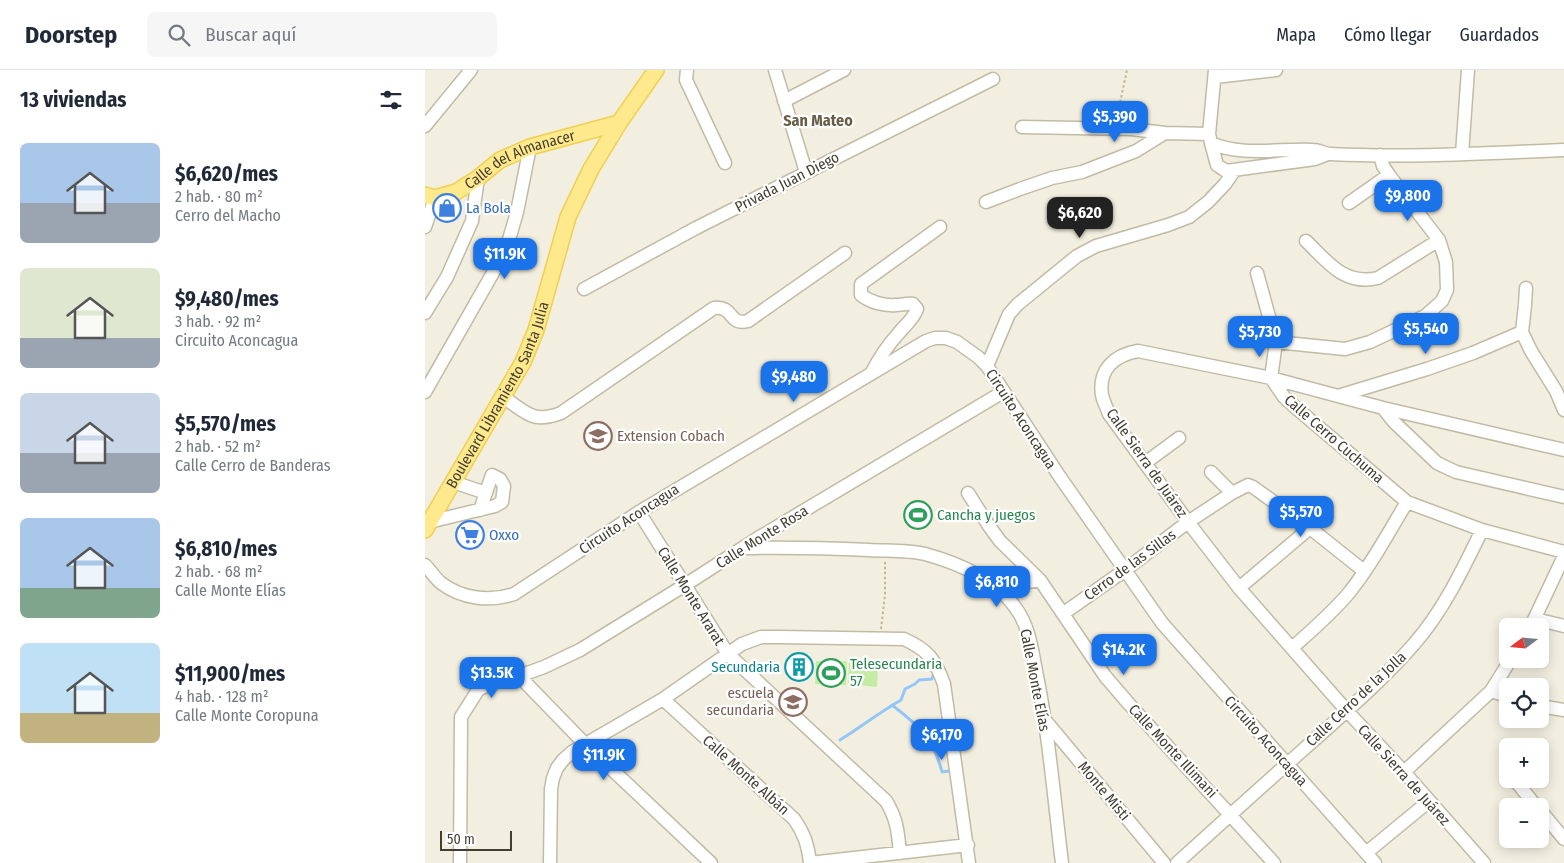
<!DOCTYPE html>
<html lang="es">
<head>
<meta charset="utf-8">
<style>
	body { margin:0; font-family:"Fira Sans Condensed",sans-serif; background:#f6f6f7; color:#1f2937; height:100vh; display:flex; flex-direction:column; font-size:19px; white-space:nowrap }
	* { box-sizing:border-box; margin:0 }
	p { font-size:16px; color:#747a83 }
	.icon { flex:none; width:28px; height:28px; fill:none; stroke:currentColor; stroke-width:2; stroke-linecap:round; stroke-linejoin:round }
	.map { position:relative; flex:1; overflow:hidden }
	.panel { display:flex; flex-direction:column; background:#fff; width:425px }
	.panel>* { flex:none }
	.needle { width:32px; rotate:254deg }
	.tools { position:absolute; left:1074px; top:548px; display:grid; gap:10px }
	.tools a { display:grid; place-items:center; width:50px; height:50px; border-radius:8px; background:#fff; box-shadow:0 2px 12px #0003; font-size:25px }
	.scale { position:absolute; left:15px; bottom:12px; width:72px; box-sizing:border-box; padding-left:5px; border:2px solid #443e31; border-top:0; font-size:14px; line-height:18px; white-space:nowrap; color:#443e31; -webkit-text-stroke:4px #fff; paint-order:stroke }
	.price { position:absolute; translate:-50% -42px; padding:0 11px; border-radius:10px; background:#1a73e8; color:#fff; font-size:16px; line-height:32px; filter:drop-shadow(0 1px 2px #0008) }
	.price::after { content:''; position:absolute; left:50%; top:30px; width:15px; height:11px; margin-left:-8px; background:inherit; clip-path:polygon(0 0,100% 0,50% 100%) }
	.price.current { background:#222; color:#fff }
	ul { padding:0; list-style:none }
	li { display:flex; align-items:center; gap:15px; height:125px; padding:0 20px }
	li span { display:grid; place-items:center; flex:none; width:140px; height:100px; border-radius:8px; color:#555 }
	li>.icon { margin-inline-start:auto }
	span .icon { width:60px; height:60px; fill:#fffc; stroke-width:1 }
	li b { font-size:21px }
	h2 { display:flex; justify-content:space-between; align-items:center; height:60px; padding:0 20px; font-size:21px }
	header { display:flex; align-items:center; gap:30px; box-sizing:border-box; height:70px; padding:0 25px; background:#fff; border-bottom:1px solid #e0e1e3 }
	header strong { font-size:24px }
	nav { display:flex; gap:28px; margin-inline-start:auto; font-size:18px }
	.search { width:350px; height:45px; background:#f6f6f7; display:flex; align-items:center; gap:12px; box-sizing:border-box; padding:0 18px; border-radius:8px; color:#747a83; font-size:19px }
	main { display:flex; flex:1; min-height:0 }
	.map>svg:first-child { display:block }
	.green { fill:#c5eca4 }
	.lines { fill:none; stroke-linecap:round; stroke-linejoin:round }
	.stream { stroke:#94c6f8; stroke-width:3 }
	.minor-casing { stroke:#c1bba5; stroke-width:15 }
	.major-casing { stroke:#f0cf51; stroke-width:18 }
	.path { stroke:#c2b692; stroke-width:2; stroke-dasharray:2.5 2.5; stroke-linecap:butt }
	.minor { stroke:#fff; stroke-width:12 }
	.major { stroke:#ffe98d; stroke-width:15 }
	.labels { text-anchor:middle; stroke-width:4.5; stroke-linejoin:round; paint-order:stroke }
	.street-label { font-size:15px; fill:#443e31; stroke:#fff }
	.shop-label { font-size:15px; fill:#366cbe; stroke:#fff; text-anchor:start }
	.education-label { font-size:15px; fill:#785e54; stroke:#fff; text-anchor:start }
	.leisure-label { font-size:15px; fill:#27864d; stroke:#fff; text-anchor:start }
	.culture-label { font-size:15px; fill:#0d838f; stroke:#fff; text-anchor:end }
	.neighbourhood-label { font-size:16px; font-weight:bold; fill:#685e47; stroke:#fff }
</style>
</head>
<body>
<header>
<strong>Doorstep</strong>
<div class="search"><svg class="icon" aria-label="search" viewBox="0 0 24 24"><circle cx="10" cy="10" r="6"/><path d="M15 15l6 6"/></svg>Buscar aquí</div>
<nav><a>Mapa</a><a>Cómo llegar</a><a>Guardados</a></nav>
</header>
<main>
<section class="panel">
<h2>13 viviendas<svg class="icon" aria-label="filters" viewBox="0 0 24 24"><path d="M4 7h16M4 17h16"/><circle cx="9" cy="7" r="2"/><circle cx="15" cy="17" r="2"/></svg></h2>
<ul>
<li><span style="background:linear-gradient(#a9c7e8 60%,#9aa5b1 0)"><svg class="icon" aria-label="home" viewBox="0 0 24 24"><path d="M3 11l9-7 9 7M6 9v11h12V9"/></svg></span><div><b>$6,620/mes</b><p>2 hab. · 80 m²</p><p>Cerro del Macho</p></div></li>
<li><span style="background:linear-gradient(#dfe7d0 70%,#9aa5b1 0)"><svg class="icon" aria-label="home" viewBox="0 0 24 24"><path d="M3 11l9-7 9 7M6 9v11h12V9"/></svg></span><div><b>$9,480/mes</b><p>3 hab. · 92 m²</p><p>Circuito Aconcagua</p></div></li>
<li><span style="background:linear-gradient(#c9d6e8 60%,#9aa5b1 0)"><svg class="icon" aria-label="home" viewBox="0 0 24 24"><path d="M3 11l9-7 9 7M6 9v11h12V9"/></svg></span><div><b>$5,570/mes</b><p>2 hab. · 52 m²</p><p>Calle Cerro de Banderas</p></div></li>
<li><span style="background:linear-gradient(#a9c7e8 70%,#7fa58c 0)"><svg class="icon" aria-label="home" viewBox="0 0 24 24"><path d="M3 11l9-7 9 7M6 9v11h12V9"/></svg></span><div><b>$6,810/mes</b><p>2 hab. · 68 m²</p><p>Calle Monte Elías</p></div></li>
<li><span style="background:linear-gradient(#bfe0f5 70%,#c2b280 0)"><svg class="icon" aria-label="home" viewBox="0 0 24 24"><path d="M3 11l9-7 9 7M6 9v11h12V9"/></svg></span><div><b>$11,900/mes</b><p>4 hab. · 128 m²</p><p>Calle Monte Coropuna</p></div></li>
</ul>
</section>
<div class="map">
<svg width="1139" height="793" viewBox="0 0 1139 793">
	<rect width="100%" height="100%" fill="#f3efe0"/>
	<path class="green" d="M 391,591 L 422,591 L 421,615 L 390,614 Z
		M 424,592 L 453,594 L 452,617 L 423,614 Z"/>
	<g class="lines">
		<path class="stream" d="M 467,635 C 494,656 508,667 517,702 L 524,701 L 528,703
			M 415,670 C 436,657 455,642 476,630 L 480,619 L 490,614 L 494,610 L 507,609 L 509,603"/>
		<defs>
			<path id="minor" d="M 262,0 L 261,10 L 300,93
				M 350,0 L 381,102
				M 790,0 L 784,64 L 786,73 C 817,87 855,78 888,80 C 894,80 900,84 906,84 C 984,88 1062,83 1139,80
				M 790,7 L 851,0
				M 359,31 L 419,0
				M 0,56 L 46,0
				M 597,57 L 706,59 L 740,63 L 784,64
				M 786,73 L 792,95 L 801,101 L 890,89 L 903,84
				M 1037,84 L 1043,0
				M 561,132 L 595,119 L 627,108 L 657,102 L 711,81 L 740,63
				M 924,133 L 964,105
				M 0,157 L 10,128
				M 881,171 C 903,192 919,216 953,208 L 1014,170
				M 832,203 L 851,272 L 846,308 L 859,327 L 870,337 L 982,432 L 1057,460 L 1139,482
				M 1101,218 L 1100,235 L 1097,262 L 1106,281 L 1131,321 L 1139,340
				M 159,219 L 271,158 L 568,9
				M 0,243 L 22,207 L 47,151 L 53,108
				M 851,272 L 920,279 L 945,272 L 1000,246 L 1017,231 L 1022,220 L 1021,192 L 1014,170 L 964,105 L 958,96 L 955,85
				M 562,296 L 584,244 L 593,234 L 652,186 L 671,176 L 743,155 L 764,147 L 783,132 L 800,114 L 809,101
				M 446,304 C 453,290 462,276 473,264 C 480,255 488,250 492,239 L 488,234 C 482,233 477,235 471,235 C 459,236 445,232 436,225 L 436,214 L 515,157
				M 0,322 L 81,180 L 92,142 L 105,77
				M 913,326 L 1002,299 L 1048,283 L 1097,262
				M 78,327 C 101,342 107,354 136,343 L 289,238 C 310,236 303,256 323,251 L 420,183
				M 958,338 L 969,352 L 1012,393 L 1031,402 L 1139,427
				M 720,393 L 754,368
				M 786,402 L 807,423
				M 28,412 L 61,423
				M 543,423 L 564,456 L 575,471 L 615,510 L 680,606 L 704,634 L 849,793
				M 214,442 L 303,584 L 461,731 C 472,749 473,762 475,783
				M 4,452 L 70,436 L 77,432 L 79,416 L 75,409 L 67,405 L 55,440
				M 319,478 C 361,477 402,478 444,480 C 462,481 483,480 500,484 C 533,493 570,509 590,537 C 604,555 607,580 611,601 C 624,664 629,729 637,793
				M 0,495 C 5,500 10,508 16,513 C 37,529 65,532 89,524 L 214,442 L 501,271 L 510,268 L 521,268 L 532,272 L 553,287 L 562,296 L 635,407 L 737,553 L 950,793
				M 571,517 L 615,510
				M 814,518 L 885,458
				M 639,543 L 700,500 L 763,452 L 807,423 L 823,415 L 828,417 L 885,458 L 939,501
				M 1110,549 L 1139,556
				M 1106,556 L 1139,486
				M 867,578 C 886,561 906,544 923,524 C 946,496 963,463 982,432
				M 94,606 L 160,674 L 286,793
				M 1066,621 L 1082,626
				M 238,629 L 369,749 C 379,763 383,775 385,793
				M 1115,636 L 1139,640
				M 620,650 L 739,793
				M 979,702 L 1066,621 L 1086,589
				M 1089,709 L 1111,736
				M 1115,740 L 1139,769
				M 941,783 L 1003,732
				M 35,793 L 36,647 L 53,620 L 67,613 L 94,606 L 119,597 L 155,580 L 260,515 L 333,468 L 578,322
				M 125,793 L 126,719 L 128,708 L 132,698 L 138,690 L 147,682 L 238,629 L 317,574 L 336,567 L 354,567 L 479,569 C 503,580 510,589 519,614 L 544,793
				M 385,793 L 543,775
				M 752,793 C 794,755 836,717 879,679 C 917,645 956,612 989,574 C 1018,541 1038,499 1057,460
				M 1059,793 L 979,702 L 922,641 L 814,518 L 763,452 L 684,344 C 682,338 678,331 677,325 C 673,299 690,285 713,281 L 846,308 L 958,338 L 1139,380"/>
			<g id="major">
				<path id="s1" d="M 0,125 L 10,128 L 31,122 L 53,108 L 75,90 L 105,77 L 194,53"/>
				<path id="s2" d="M 0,460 L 98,292 L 111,260 L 143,147 L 166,99 L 194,53 L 231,0"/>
			</g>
		</defs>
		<use href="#minor" class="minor-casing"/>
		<use href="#major" class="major-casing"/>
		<path class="path" d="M 692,47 L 702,0
			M 456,559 L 460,525 L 460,491"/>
		<use href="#minor" class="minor"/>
		<use href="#major" class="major"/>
	</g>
	<defs>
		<symbol id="shop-ring" viewBox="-11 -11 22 22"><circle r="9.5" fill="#fff" stroke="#3f7fe0" stroke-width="1.5"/><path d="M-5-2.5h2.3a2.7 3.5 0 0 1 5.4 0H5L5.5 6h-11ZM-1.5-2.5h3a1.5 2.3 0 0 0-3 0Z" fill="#3f7fe0"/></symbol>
		<symbol id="school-ring" viewBox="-11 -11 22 22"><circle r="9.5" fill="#fff" stroke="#8d6e63" stroke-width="1.5"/><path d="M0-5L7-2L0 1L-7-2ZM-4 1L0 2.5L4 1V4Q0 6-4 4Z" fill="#8d6e63"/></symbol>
		<symbol id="stadium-ring" viewBox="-11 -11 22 22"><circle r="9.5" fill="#fff" stroke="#2e9e5b" stroke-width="1.5"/><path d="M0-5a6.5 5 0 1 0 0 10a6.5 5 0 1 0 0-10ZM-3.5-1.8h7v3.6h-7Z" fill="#2e9e5b"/></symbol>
		<symbol id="supermarket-ring" viewBox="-11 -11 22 22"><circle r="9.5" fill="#fff" stroke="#3f7fe0" stroke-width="1.5"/><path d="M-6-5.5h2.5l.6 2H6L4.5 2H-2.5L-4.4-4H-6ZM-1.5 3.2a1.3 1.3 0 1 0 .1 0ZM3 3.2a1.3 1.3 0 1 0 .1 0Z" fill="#3f7fe0"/></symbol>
		<symbol id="building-ring" viewBox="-11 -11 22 22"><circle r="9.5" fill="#fff" stroke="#0f9aa8" stroke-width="1.5"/><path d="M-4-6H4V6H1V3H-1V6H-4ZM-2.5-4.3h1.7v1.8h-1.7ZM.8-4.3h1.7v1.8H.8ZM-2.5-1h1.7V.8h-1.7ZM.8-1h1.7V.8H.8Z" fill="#0f9aa8"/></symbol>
	</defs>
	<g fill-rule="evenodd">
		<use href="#shop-ring" x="6" y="122" width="32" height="32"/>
		<use href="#school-ring" x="157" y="350" width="32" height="32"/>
		<use href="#stadium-ring" x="477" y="429" width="32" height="32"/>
		<use href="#supermarket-ring" x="29" y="449" width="32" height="32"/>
		<use href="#building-ring" x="358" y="581" width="32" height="32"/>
		<use href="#stadium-ring" x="390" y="587" width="32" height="32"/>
		<use href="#school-ring" x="352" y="616" width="32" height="32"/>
	</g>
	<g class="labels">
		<g class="street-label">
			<text dy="5" stroke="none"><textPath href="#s1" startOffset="105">Calle del Almanacer</textPath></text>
			<text transform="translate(362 112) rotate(-27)" y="5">Privada Juan Diego</text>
			<text dy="5" stroke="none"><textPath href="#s2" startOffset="154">Boulevard Libramiento Santa Julia</textPath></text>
			<text transform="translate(596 349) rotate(57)" y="5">Circuito Aconcagua</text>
			<text transform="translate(909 369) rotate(41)" y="5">Calle Cerro Cuchuma</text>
			<text transform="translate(722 393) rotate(55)" y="5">Calle Sierra de Juárez</text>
			<text transform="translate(204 449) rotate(-33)" y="5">Circuito Aconcagua</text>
			<text transform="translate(337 467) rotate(-32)" y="5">Calle Monte Rosa</text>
			<text transform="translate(705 495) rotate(-36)" y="5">Cerro de las Sillas</text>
			<text transform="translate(266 526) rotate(58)" y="5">Calle Monte Ararat</text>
			<text transform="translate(610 610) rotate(79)" y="5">Calle Monte Elías</text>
			<text transform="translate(931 629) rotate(-43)" y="5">Calle Cerro de la Jolla</text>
			<text transform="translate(841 671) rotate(48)" y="5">Circuito Aconcagua</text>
			<text transform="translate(748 681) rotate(47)" y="5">Calle Monte Illimani</text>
			<text transform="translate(321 705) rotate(42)" y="5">Calle Monte Albán</text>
			<text transform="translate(979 705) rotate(48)" y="5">Calle Sierra de Juárez</text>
			<text transform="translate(679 721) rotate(50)" y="5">Monte Misti</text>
		</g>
		<g class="shop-label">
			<text x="41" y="143">La Bola</text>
			<text x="64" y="470">Oxxo</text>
		</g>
		<g class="education-label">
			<text x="192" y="371">Extension Cobach</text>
			<text x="349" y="628" text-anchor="end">escuela<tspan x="349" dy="17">secundaria</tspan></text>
		</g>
		<g class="leisure-label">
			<text x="512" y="450">Cancha y juegos</text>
			<text x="425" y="599">Telesecundaria<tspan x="425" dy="17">57</tspan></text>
		</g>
		<g class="culture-label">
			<text x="355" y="602">Secundaria</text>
		</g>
		<g class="neighbourhood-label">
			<text x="393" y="56">San Mateo</text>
		</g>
	</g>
</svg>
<div class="tools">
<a><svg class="needle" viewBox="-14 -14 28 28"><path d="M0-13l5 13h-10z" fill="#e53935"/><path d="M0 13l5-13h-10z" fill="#747a83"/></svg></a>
<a><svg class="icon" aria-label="locate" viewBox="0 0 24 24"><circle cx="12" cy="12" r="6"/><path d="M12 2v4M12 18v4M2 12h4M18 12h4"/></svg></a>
<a>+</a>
<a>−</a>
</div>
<div class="scale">50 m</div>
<b class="price" style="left:690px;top:73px">$5,390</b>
<b class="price" style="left:983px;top:152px">$9,800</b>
<b class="price current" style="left:655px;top:169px">$6,620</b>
<b class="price" style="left:80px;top:210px">$11.9K</b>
<b class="price" style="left:1001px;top:285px">$5,540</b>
<b class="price" style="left:835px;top:288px">$5,730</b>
<b class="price" style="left:369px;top:333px">$9,480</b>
<b class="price" style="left:876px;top:468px">$5,570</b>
<b class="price" style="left:572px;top:538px">$6,810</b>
<b class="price" style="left:699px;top:606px">$14.2K</b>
<b class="price" style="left:67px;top:629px">$13.5K</b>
<b class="price" style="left:517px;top:691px">$6,170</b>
<b class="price" style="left:179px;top:711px">$11.9K</b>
</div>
</main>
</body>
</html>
